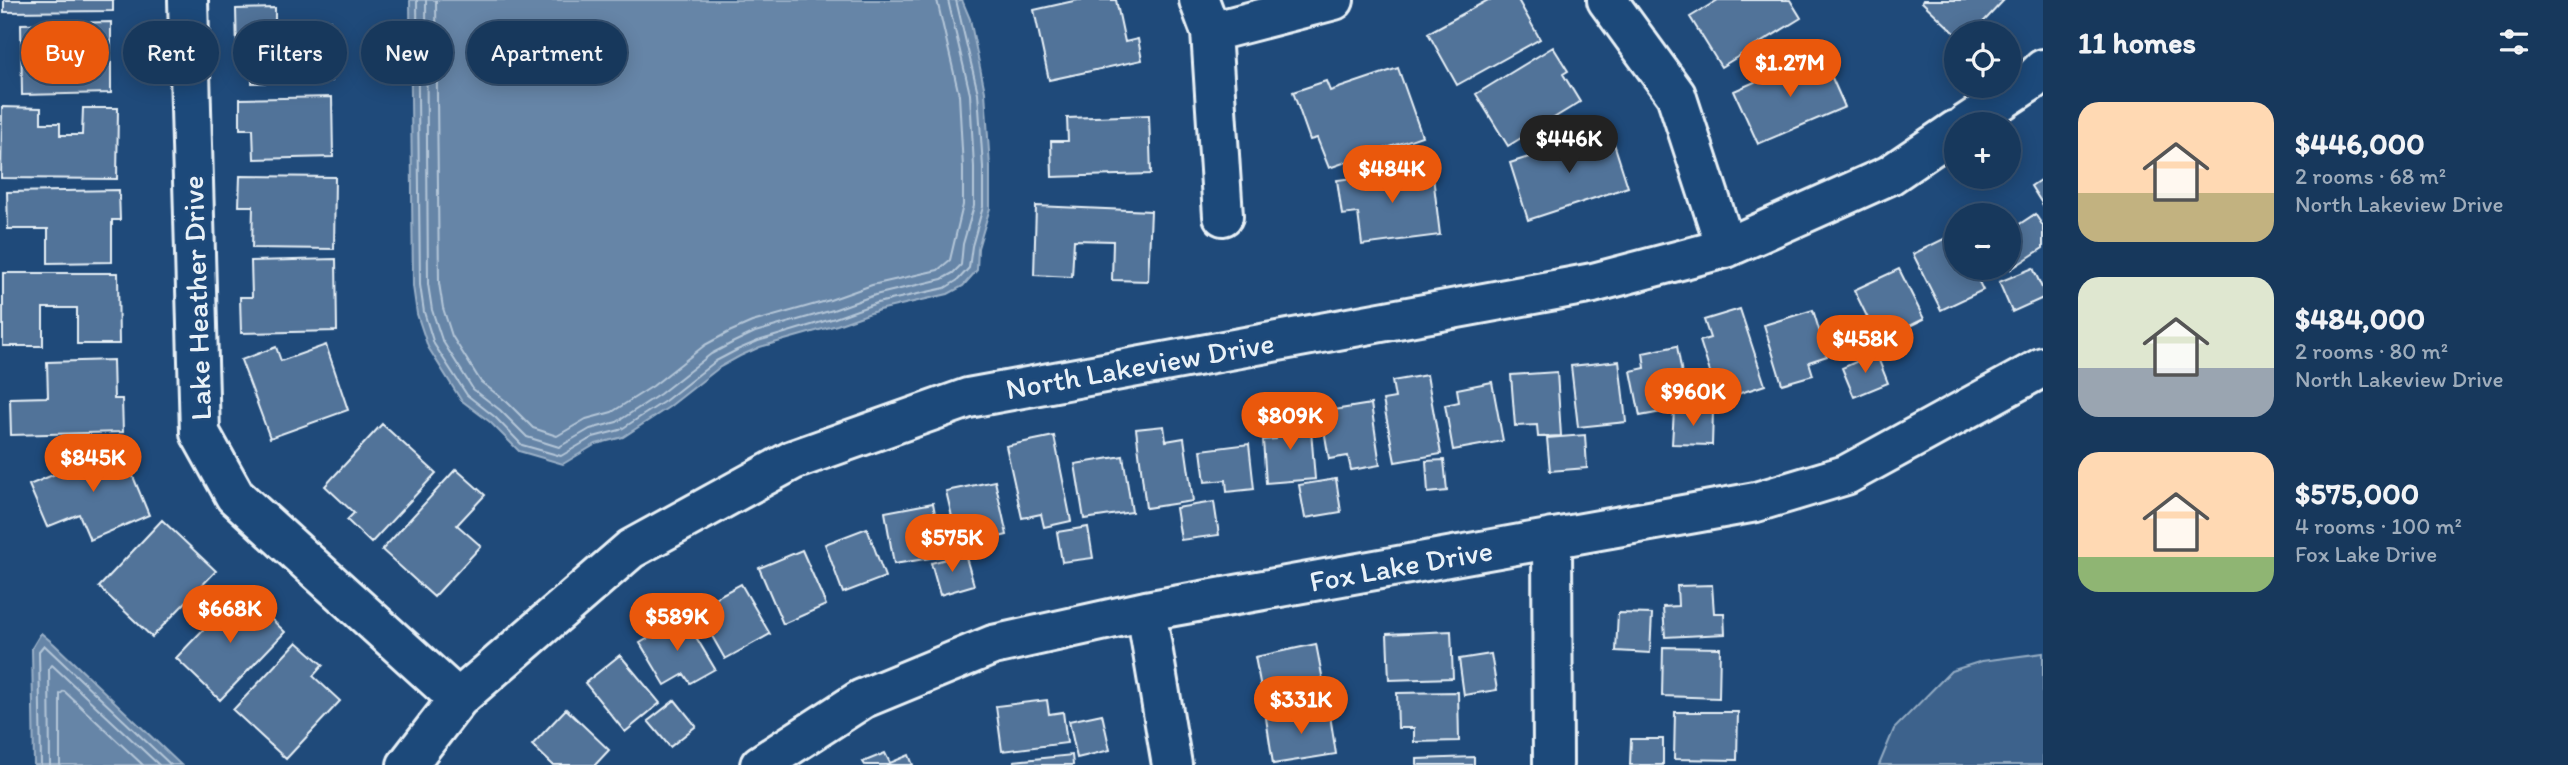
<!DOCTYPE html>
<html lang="en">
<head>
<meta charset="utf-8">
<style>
	body { margin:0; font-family:Itim,sans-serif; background:#244365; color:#f1f3f6; height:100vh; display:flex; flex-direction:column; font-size:26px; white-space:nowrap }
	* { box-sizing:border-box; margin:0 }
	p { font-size:23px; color:#9eacbb }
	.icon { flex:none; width:38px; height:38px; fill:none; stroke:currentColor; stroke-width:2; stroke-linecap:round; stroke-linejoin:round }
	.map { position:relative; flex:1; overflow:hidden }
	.panel { display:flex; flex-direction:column; background:#17385c; width:525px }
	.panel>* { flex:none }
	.banner { position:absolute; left:21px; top:21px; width:665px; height:63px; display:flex; gap:14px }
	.tools { position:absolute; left:1944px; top:21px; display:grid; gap:14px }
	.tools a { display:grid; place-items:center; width:77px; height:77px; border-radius:50%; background:#17385c; box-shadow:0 4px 18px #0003,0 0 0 2px #365272; font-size:35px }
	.price { position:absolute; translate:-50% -60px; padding:0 16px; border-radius:24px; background:#ea580c; color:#fff; font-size:23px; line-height:46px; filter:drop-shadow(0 2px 4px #0008) }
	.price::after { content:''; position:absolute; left:50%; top:42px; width:21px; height:16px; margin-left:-10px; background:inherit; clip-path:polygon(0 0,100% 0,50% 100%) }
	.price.current { background:#222; color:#fff }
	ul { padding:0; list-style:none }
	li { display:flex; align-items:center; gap:21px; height:175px; padding:0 35px }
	li span { display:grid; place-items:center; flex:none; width:196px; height:140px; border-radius:21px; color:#555 }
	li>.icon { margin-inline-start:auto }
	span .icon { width:84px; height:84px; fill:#fffc; stroke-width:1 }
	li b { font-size:30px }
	h2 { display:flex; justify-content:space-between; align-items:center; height:84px; padding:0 35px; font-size:30px }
	.chip { padding:0 24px; border-radius:32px; background:#17385c; box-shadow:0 4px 18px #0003,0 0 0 2px #365272; font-size:24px; line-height:63px }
	.chip.current { background:#ea580c; color:#fff }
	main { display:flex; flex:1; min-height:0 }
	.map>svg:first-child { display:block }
	.green { fill:#3c628c; stroke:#92aac2; stroke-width:2 }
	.water { fill:#6685a7; stroke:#9ab0c7; stroke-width:2 }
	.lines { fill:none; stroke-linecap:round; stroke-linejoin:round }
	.shore { stroke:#b4c6d8; stroke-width:2 }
	.building { fill:#517399; stroke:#e8f1f8; stroke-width:2 }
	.minor-casing { stroke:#e8f1f8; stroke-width:44 }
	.minor { stroke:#1f4a7a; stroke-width:38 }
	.labels { text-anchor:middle; stroke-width:6; stroke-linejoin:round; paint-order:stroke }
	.street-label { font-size:30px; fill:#e8f1f8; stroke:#1f4a7a }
</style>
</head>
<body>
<main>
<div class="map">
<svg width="2043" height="765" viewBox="0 0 2043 765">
	<rect width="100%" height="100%" fill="#1f4a7a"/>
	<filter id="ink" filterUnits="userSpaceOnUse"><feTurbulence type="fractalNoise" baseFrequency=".0143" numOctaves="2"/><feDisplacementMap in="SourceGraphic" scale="14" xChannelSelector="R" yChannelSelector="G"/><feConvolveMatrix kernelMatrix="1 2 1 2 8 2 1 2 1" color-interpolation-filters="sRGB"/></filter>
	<g filter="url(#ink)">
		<path class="green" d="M 2043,653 L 2043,765 L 1879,765 L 1894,729 L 1951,671 L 1982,661 Z"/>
		<path class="water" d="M 410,0 L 962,0 L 970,19 L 985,92 L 990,167 L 990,208 L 978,248 L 977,270 L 963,286 L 948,294 L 879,310 L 837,325 L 760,347 L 740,356 L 720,367 L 669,407 L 623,437 L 596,444 L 563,464 L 519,451 L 490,422 L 461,400 L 428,347 L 417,314 L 413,286 Z
			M 41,633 L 54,644 L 181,765 L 34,765 L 32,648 Z"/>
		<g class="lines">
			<path class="shore" d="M 417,0 L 420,285 L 424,312 L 434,344 L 467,395 L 495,417 L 522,445 L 561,456 L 593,437 L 620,430 L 665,401 L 716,361 L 737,350 L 758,341 L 835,318 L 877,303 L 945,288 L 958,280 L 969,268 L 972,246 L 983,207 L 983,167 L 978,93 L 956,0
				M 426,0 L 428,284 L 432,310 L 442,340 L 473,389 L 500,410 L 527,437 L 559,447 L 590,429 L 617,422 L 660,394 L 711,354 L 734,342 L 755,332 L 833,310 L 875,295 L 942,279 L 953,273 L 961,265 L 963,244 L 974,206 L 974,167 L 970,94 L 948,0
				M 436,0 L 439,283 L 443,308 L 452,336 L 481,382 L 507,402 L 533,428 L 557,436 L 586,419 L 612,412 L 653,386 L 705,345 L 729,332 L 752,322 L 830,300 L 872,285 L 938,270 L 950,260 L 963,205 L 963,168 L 959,95 L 937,0
				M 41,765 L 39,651 L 44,645 L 171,765
				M 50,765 L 49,669 L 52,665 L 159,765
				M 60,765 L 60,694 L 64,691 L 143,765"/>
		</g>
		<path class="building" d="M 4,0 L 113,0 L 113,11 L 4,12 Z
			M 1078,0 L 1116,0 L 1125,42 L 1138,39 L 1142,60 L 1049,80 L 1034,10 Z
			M 1488,0 L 1518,0 L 1540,39 L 1457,85 L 1428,33 Z
			M 1718,0 L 1790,0 L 1801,18 L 1721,67 L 1690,17 Z
			M 1923,0 L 2004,0 L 1973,33 L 1956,34 L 1922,2 Z
			M 275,8 L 275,21 L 330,20 L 332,81 L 252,83 L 251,52 L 237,52 L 236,9 Z
			M 111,22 L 111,93 L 22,95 L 21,24 Z
			M 1553,47 L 1568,71 L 1563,74 L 1580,102 L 1508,146 L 1476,94 Z
			M 1821,53 L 1845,107 L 1758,144 L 1734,91 Z
			M 1398,68 L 1422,136 L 1329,168 L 1317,138 L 1310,140 L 1293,92 L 1326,81 L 1330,91 Z
			M 332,97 L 333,157 L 254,159 L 253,129 L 240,129 L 240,99 Z
			M 2,107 L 41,108 L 41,123 L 60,123 L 60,135 L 82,135 L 83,108 L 118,108 L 117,179 L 1,178 Z
			M 1149,115 L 1151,174 L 1052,177 L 1051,141 L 1068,141 L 1067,118 Z
			M 1610,131 L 1628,187 L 1528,220 L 1510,163 Z
			M 1432,168 L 1440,235 L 1362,245 L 1358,213 L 1342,215 L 1337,180 Z
			M 240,176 L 335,177 L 334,249 L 252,248 L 253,206 L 239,206 Z
			M 2043,178 L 2043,205 L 2031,186 Z
			M 119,190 L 120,220 L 112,220 L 112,262 L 48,263 L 48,229 L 8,229 L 7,192 Z
			M 1036,206 L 1151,211 L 1148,281 L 1112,280 L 1113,241 L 1074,240 L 1072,277 L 1034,275 Z
			M 2035,214 L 2043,226 L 2043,248 L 2011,269 L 2009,231 Z
			M 1956,233 L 1956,268 L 1972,268 L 1983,290 L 1941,310 L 1913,254 Z
			M 336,259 L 337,331 L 241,333 L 240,297 L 252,297 L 251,261 Z
			M 2033,268 L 2043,290 L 2043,298 L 2012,312 L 1999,282 Z
			M 1899,269 L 1924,319 L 1879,341 L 1854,290 Z
			M 3,273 L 118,273 L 119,344 L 77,344 L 77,308 L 43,308 L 43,346 L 3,346 Z
			M 1740,309 L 1765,385 L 1719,400 L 1700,341 L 1710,338 L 1704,320 Z
			M 1813,310 L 1827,356 L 1809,362 L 1813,375 L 1782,384 L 1764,325 Z
			M 326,345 L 348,410 L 270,438 L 241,360 L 276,347 L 281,361 Z
			M 1677,346 L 1688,407 L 1640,416 L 1631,371 L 1645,368 L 1643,353 Z
			M 1876,353 L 1888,383 L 1854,397 L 1842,368 Z
			M 113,360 L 114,399 L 122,399 L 123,432 L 11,435 L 10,398 L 48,397 L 47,362 Z
			M 1619,361 L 1626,422 L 1578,427 L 1571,366 Z
			M 1557,372 L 1561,436 L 1538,437 L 1537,425 L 1515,426 L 1511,375 Z
			M 1427,375 L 1441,454 L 1395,462 L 1383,400 L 1395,398 L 1392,381 Z
			M 1492,382 L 1503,441 L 1453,450 L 1445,405 L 1459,402 L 1457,389 Z
			M 1371,404 L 1380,465 L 1351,470 L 1348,456 L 1329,459 L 1321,412 Z
			M 1674,410 L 1713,411 L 1712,445 L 1672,444 Z
			M 1310,418 L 1315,479 L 1266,483 L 1263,440 L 1276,439 L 1274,421 Z
			M 382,424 L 436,473 L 371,543 L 347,520 L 354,513 L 325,486 Z
			M 1164,426 L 1166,441 L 1184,438 L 1193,501 L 1146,508 L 1136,429 Z
			M 1585,435 L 1587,468 L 1550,471 L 1547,438 Z
			M 1054,436 L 1071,521 L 1044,527 L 1041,514 L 1022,518 L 1006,446 Z
			M 126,444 L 138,471 L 132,474 L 149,515 L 90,540 L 79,514 L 47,527 L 29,485 Z
			M 1249,444 L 1254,489 L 1227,492 L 1226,480 L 1205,482 L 1201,450 Z
			M 1123,456 L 1132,512 L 1084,519 L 1075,464 Z
			M 1444,460 L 1447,491 L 1428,493 L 1426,461 Z
			M 456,469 L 485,495 L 457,525 L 481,546 L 434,597 L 382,550 Z
			M 1336,479 L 1341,512 L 1305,518 L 1299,485 Z
			M 995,481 L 1007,535 L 959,547 L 946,491 Z
			M 1214,502 L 1219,535 L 1181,540 L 1176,508 Z
			M 933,503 L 943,556 L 894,564 L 885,512 Z
			M 162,520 L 216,571 L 152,637 L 99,587 Z
			M 1088,527 L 1093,558 L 1062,562 L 1057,532 Z
			M 867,528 L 885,577 L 843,593 L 825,544 Z
			M 802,550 L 826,605 L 783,624 L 759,568 Z
			M 965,554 L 974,585 L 940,595 L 931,563 Z
			M 741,584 L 770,634 L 725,659 L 696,608 Z
			M 1712,585 L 1714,613 L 1724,613 L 1725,634 L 1665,637 L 1663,607 L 1678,606 L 1677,586 Z
			M 241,590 L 285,632 L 220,700 L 176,658 Z
			M 1618,613 L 1652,614 L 1650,653 L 1616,651 Z
			M 684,617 L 715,669 L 690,683 L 684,674 L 665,685 L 640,643 Z
			M 1451,631 L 1453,678 L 1389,680 L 1387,634 Z
			M 297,642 L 323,665 L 313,676 L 340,701 L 286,759 L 233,710 Z
			M 1316,644 L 1325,691 L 1264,703 L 1255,657 Z
			M 1663,647 L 1720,648 L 1719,698 L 1662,696 Z
			M 1491,654 L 1497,690 L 1464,695 L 1459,659 Z
			M 620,655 L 660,703 L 625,732 L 585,683 Z
			M 1458,692 L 1459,741 L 1414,742 L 1414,728 L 1398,728 L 1397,693 Z
			M 675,700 L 696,726 L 670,747 L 648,721 Z
			M 1047,700 L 1049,714 L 1063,712 L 1067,743 L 1002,751 L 996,706 Z
			M 566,709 L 609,750 L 595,765 L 553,765 L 532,745 Z
			M 1329,709 L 1336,754 L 1273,764 L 1266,718 Z
			M 1675,712 L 1738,712 L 1737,760 L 1674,759 Z
			M 1102,714 L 1110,750 L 1077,758 L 1069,721 Z
			M 1631,739 L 1663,739 L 1663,765 L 1630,765 Z
			M 885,753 L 890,763 L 909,755 L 913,765 L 865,765 L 863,762 Z
			M 1072,755 L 1073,765 L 1014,765 L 1014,761 Z
			M 1474,757 L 1474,765 L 1417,765 L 1417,759 Z"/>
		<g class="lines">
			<defs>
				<path id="minor" d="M 188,0 L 200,433 L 235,496 L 458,699
					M 1199,0 L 1211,32 L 1223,216
					M 1607,0 L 1676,95 L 1726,248
					M 1211,32 L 1334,0
					M 1966,124 L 2031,81 L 2043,69
					M 1552,538 L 1553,765
					M 1146,611 L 1172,765
					M 407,765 L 458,699 L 631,549 L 793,460 L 968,398 L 1593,283 L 1726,248 L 1890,175 L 1956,130
					M 760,765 L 862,699 L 993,645 L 1146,611 L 1756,502 L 1846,475 L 2043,367"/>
			</defs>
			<use href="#minor" class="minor-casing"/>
			<use href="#minor" class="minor"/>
		</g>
	</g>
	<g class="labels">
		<g class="street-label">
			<text transform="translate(197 298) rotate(-92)" y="10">Lake Heather Drive</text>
			<text transform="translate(1140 366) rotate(-10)" y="10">North Lakeview Drive</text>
			<text transform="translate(1401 566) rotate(-10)" y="10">Fox Lake Drive</text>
		</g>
	</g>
</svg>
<div class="tools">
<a><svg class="icon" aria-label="locate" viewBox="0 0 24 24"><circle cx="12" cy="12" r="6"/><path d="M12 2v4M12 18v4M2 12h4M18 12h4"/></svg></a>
<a>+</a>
<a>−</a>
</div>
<b class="price" style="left:1790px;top:99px">$1.27M</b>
<b class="price current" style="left:1569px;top:175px">$446K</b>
<b class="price" style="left:1392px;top:205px">$484K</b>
<b class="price" style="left:1865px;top:375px">$458K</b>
<b class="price" style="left:1693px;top:428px">$960K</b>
<b class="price" style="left:1290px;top:452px">$809K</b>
<b class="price" style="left:93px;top:494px">$845K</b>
<b class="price" style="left:952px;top:574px">$575K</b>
<b class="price" style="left:230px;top:645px">$668K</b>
<b class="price" style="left:677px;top:653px">$589K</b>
<b class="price" style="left:1301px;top:736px">$331K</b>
<div class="banner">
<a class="chip current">Buy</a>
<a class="chip">Rent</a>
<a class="chip">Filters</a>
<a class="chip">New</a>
<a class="chip">Apartment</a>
</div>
</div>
<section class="panel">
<h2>11 homes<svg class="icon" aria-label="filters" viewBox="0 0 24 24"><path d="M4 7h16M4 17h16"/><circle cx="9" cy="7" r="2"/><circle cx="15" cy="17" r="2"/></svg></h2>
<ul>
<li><span style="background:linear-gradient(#ffd9b3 65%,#c2b280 0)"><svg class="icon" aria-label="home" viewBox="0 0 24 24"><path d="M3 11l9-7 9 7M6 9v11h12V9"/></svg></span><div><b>$446,000</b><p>2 rooms · 68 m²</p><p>North Lakeview Drive</p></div></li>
<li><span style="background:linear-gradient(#dfe7d0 65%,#9aa5b1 0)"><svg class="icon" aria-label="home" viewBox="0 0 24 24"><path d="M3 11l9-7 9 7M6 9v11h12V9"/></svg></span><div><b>$484,000</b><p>2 rooms · 80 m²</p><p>North Lakeview Drive</p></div></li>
<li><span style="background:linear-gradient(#ffd9b3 75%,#8fb573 0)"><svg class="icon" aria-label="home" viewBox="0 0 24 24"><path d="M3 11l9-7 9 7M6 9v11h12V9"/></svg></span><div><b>$575,000</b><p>4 rooms · 100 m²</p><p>Fox Lake Drive</p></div></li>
</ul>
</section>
</main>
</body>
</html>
